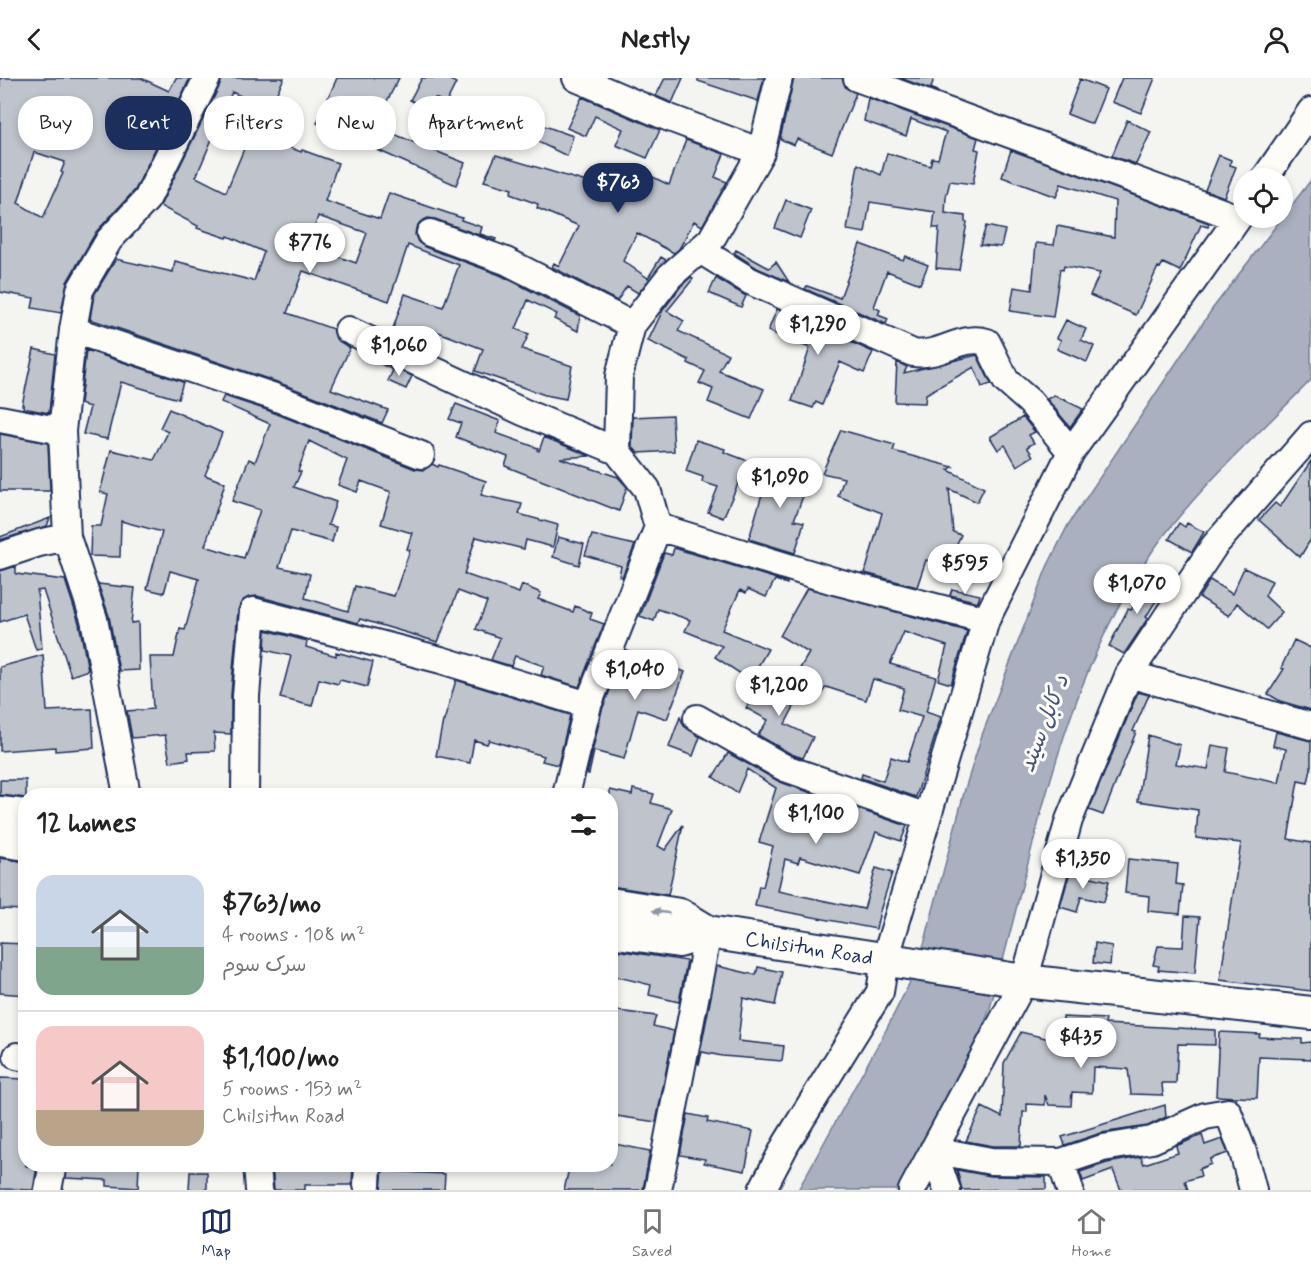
<!DOCTYPE html>
<html lang="en">
<head>
<meta charset="utf-8">
<style>
	body { margin:0; font-family:Mynerve,"Playpen Sans Arabic",sans-serif; background:#f2f2f2; color:#222; height:100vh; display:flex; flex-direction:column; font-size:22px; white-space:nowrap }
	* { box-sizing:border-box; margin:0 }
	p { font-size:20px; color:#767676 }
	.icon { flex:none; width:33px; height:33px; fill:none; stroke:currentColor; stroke-width:2; stroke-linecap:round; stroke-linejoin:round }
	.map { position:relative; flex:1; overflow:hidden }
	.drawer { position:absolute; left:18px; top:710px; width:600px; height:384px; display:flex; flex-direction:column; background:#fff; border-radius:24px; box-shadow:0 3px 9px #0003 }
	.drawer>* { flex:none }
	.hud { position:absolute; left:18px; top:18px; width:600px; height:54px; display:flex; gap:12px }
	.buttons { position:absolute; left:1233px; top:90px; display:grid; gap:12px }
	.buttons a { display:grid; place-items:center; width:60px; height:60px; border-radius:50%; background:#fff; box-shadow:0 3px 9px #0003; font-size:30px }
	.price { position:absolute; translate:-50% -51px; padding:0 14px; border-radius:21px; background:#fff; color:#222; font-size:20px; line-height:39px; filter:drop-shadow(0 2px 3px #0008) }
	.price::after { content:''; position:absolute; left:50%; top:36px; width:18px; height:14px; margin-left:-9px; background:inherit; clip-path:polygon(0 0,100% 0,50% 100%) }
	.price.active { background:#1b2f5e; color:#fff }
	ul { padding:0; list-style:none }
	li { display:flex; align-items:center; gap:18px; height:150px; padding:0 18px }
	li+li { border-top:2px solid #e0e0e0 }
	li span { display:grid; place-items:center; flex:none; width:168px; height:120px; border-radius:18px; color:#555 }
	li>.icon { margin-inline-start:auto }
	span .icon { width:72px; height:72px; fill:#fffc; stroke-width:1 }
	li b { font-size:26px }
	h2 { display:flex; justify-content:space-between; align-items:center; height:72px; padding:0 18px; font-size:26px }
	.chip { padding:0 21px; border-radius:24px; background:#fff; box-shadow:0 3px 9px #0003; font-size:21px; line-height:54px }
	.chip.active { background:#1b2f5e; color:#fff }
	header { display:flex; justify-content:space-between; align-items:center; height:78px; padding:0 18px; background:#fff; font-size:27px; font-weight:800 }
	.tabs { display:flex; justify-content:space-around; align-items:center; height:84px; border-top:2px solid #e0e0e0; background:#fff; font-size:16px; color:#767676 }
	.tabs a { display:grid; justify-items:center; gap:3px }
	.tabs .active { color:#1b2f5e }
	.map>svg:first-child { display:block }
	.water { fill:#aab0bf; stroke:#717c98; stroke-width:1.5 }
	.building { fill:#bfc3cc; stroke:#1b2f5e; stroke-width:1.5; fill-rule:evenodd }
	.lines { fill:none; stroke-linecap:round; stroke-linejoin:round }
	.minor-casing { stroke:#1b2f5e; stroke-width:30 }
	.major-casing { stroke:#1b2f5e; stroke-width:36 }
	.minor { stroke:#fdfcf7; stroke-width:26 }
	.major { stroke:#fdfcf7; stroke-width:32 }
	.oneway { fill:#8c96aa }
	.labels { text-anchor:middle; stroke-width:6; stroke-linejoin:round; paint-order:stroke }
	.street-label { font-size:21px; fill:#1b2f5e; stroke:#fdfcf7 }
	.water-label { font-size:22px; font-style:italic; fill:#46567b; stroke:#fdfcf7 }
</style>
</head>
<body>
<header><svg class="icon" aria-label="back" viewBox="0 0 24 24"><path d="M15 5l-7 7 7 7"/></svg>Nestly<svg class="icon" aria-label="person" viewBox="0 0 24 24"><circle cx="12" cy="8" r="4"/><path d="M4 21q1-7 8-7t8 7"/></svg></header>
<div class="map">
<svg width="1311" height="1112" viewBox="0 0 1311 1112">
	<rect width="100%" height="100%" fill="#f4f4f1"/>
	<filter id="ink" filterUnits="userSpaceOnUse"><feTurbulence type="fractalNoise" baseFrequency=".0167" numOctaves="2"/><feDisplacementMap in="SourceGraphic" scale="12" xChannelSelector="R" yChannelSelector="G"/><feConvolveMatrix kernelMatrix="1 2 1 2 8 2 1 2 1" color-interpolation-filters="sRGB"/></filter>
	<g filter="url(#ink)">
		<path class="water" d="M 1311,102 L 1311,302 C 1258,357 1199,408 1154,471 C 1061,601 1033,779 990,930 C 967,995 931,1053 896,1112 L 798,1112 L 886,952 L 910,904 L 925,863 L 965,711 L 982,657 L 1047,489 L 1068,447 L 1213,230 Z"/>
		<path class="building" d="M 0,0 L 141,0 L 169,13 L 176,0 L 190,0 L 135,112 L 96,154 L 67,204 L 61,235 L 32,230 L 34,220 L 0,214 ZM 34,74 L 65,84 L 61,94 L 63,95 L 43,140 L 18,125 Z
			M 222,0 L 284,0 L 269,31 L 232,14 L 196,99 L 226,114 L 251,54 L 301,74 L 302,72 L 338,85 L 325,123 L 380,141 L 389,115 L 462,140 L 461,142 L 482,149 L 480,156 L 496,161 L 495,163 L 435,141 L 428,140 L 420,144 L 416,150 L 415,157 L 418,164 L 425,169 L 500,197 L 580,238 L 578,253 L 554,241 L 557,236 L 528,222 L 516,251 L 529,256 L 522,271 L 572,288 L 566,321 L 545,317 L 475,293 L 483,271 L 433,252 L 429,263 L 409,256 L 406,263 L 391,256 L 405,216 L 443,229 L 459,187 L 408,167 L 389,223 L 303,193 L 287,235 L 333,251 L 336,261 L 350,270 L 331,311 L 388,332 L 382,345 L 277,304 L 90,241 L 94,217 L 116,181 L 173,194 L 175,183 L 254,203 L 264,174 L 228,158 L 227,160 L 197,150 L 198,148 L 160,128 L 220,7 ZM 318,138 L 367,155 L 356,185 L 309,168 Z
			M 337,0 L 399,0 L 374,48 L 465,85 L 456,107 L 317,45 Z
			M 422,0 L 446,0 L 456,5 L 446,25 L 435,20 L 429,32 L 410,22 Z
			M 665,0 L 683,0 L 672,25 L 656,18 Z
			M 698,0 L 764,0 L 758,23 L 698,3 Z
			M 794,0 L 842,0 L 846,10 L 856,15 L 832,75 L 797,61 L 794,67 L 780,61 Z
			M 900,0 L 934,0 L 931,10 L 938,14 Z
			M 1122,0 L 1155,0 L 1141,35 L 1112,24 Z
			M 1080,1 L 1106,11 L 1092,46 L 1067,36 Z
			M 582,19 L 660,52 L 647,80 L 616,67 L 623,51 L 595,38 L 586,58 L 567,50 Z
			M 868,20 L 978,60 L 975,71 L 979,72 L 973,106 L 950,103 L 946,119 L 945,135 L 965,138 L 965,144 L 967,144 L 959,192 L 936,190 L 939,150 L 933,150 L 935,134 L 870,124 L 865,155 L 847,152 L 858,86 L 881,97 L 887,75 L 930,88 L 932,80 L 938,81 L 946,54 L 911,41 L 906,58 L 864,43 Z
			M 495,23 L 523,37 L 522,40 L 573,58 L 567,78 L 482,37 L 486,28 L 492,30 Z
			M 1127,42 L 1151,54 L 1136,86 L 1112,78 Z
			M 686,62 L 724,76 L 715,99 L 727,104 L 702,148 L 694,143 L 679,171 L 674,175 L 637,155 L 623,183 L 648,200 L 661,179 L 666,182 L 638,215 L 627,208 L 617,223 L 552,189 L 554,185 L 559,188 L 579,148 L 537,130 L 538,126 L 510,116 L 512,111 L 484,103 L 496,77 L 593,106 L 594,102 L 600,105 L 602,102 L 636,120 L 647,96 L 669,107 Z
			M 1011,72 L 1209,145 L 1208,149 L 1201,147 L 1180,193 L 1163,185 L 1160,190 L 1158,189 L 1136,237 L 1090,217 L 1100,195 L 1064,188 L 1063,192 L 1060,191 L 1053,239 L 1010,233 L 1014,209 L 1032,212 L 1036,165 L 1054,167 L 1057,148 L 1114,159 L 1115,123 L 1061,106 L 1056,119 L 1002,99 Z
			M 1219,77 L 1231,82 L 1230,87 L 1236,89 L 1224,119 L 1205,112 Z
			M 786,122 L 811,132 L 800,160 L 775,150 Z
			M 986,148 L 1005,152 L 1001,169 L 980,167 Z
			M 860,166 L 903,182 L 905,178 L 928,187 L 920,206 L 887,193 L 874,229 L 880,232 L 878,237 L 888,241 L 886,246 L 805,211 L 807,208 L 840,220 Z
			M 736,172 L 769,190 L 776,184 L 789,204 L 757,190 L 734,175 Z
			M 691,199 L 693,201 L 667,233 L 684,243 L 678,253 L 728,276 L 719,293 L 764,311 L 751,341 L 708,324 L 713,311 L 699,305 L 705,293 L 688,285 L 689,282 L 648,263 L 663,232 L 681,208 Z
			M 716,200 L 746,218 L 741,229 L 709,215 Z
			M 777,231 L 873,274 L 864,295 L 840,284 L 822,327 L 816,324 L 813,330 L 792,323 L 810,270 L 768,253 Z
			M 1066,242 L 1086,251 L 1081,262 L 1094,268 L 1087,284 L 1057,271 L 1061,262 L 1057,260 Z
			M 34,271 L 55,276 L 49,335 L 23,330 L 24,327 L 22,327 Z
			M 86,272 L 183,304 L 178,321 L 121,304 L 107,361 L 83,356 L 90,329 L 80,326 Z
			M 977,277 L 991,306 L 982,309 L 974,289 L 926,316 L 925,325 L 895,324 L 897,284 L 907,289 L 904,295 Z
			M 381,284 L 412,298 L 406,311 L 388,303 L 393,292 L 381,286 Z
			M 1054,317 L 1083,331 L 1070,349 L 1047,321 Z
			M 224,318 L 267,332 L 415,391 L 424,392 L 432,386 L 438,389 L 439,387 L 486,403 L 481,417 L 522,426 L 519,436 L 558,447 L 553,469 L 526,462 L 524,471 L 476,459 L 464,496 L 519,515 L 522,507 L 541,515 L 538,521 L 573,534 L 575,528 L 592,535 L 590,541 L 604,546 L 579,609 L 541,597 L 544,588 L 515,578 L 511,588 L 491,582 L 500,560 L 476,551 L 487,524 L 458,513 L 438,564 L 360,541 L 358,545 L 257,518 L 249,519 L 242,523 L 238,532 L 231,617 L 231,656 L 214,655 L 215,673 L 188,674 L 189,681 L 170,684 L 165,657 L 132,660 L 127,633 L 153,631 L 150,579 L 174,579 L 180,551 L 185,552 L 199,501 L 170,493 L 164,515 L 147,511 L 162,454 L 121,443 L 120,479 L 90,478 L 91,448 L 101,448 L 108,416 L 100,414 L 111,372 L 154,382 L 168,354 L 160,350 L 169,331 L 222,355 L 205,397 L 225,405 L 205,468 L 244,480 L 260,432 L 232,423 L 249,381 L 255,384 L 270,346 L 221,324 ZM 309,363 L 347,382 L 338,407 L 357,414 L 361,403 L 391,414 L 381,446 L 412,455 L 407,471 L 410,472 L 394,518 L 355,508 L 348,533 L 305,520 L 310,496 L 279,489 L 291,453 L 332,464 L 336,449 L 328,447 L 336,424 L 294,409 L 301,394 L 298,393 Z
			M 456,326 L 500,343 L 496,355 L 538,370 L 537,372 L 539,373 L 544,359 L 590,378 L 560,380 L 618,399 L 627,409 L 619,433 L 505,388 L 508,379 L 456,359 L 461,345 L 449,341 Z
			M 672,337 L 674,373 L 638,375 L 632,368 L 633,339 Z
			M 1023,339 L 1035,354 L 1029,357 L 1034,365 L 1027,369 L 1033,378 L 1017,388 L 1005,367 L 998,372 L 990,359 Z
			M 841,352 L 895,367 L 893,373 L 953,389 L 948,392 L 984,410 L 977,424 L 949,411 L 953,454 L 961,457 L 946,489 L 926,482 L 917,509 L 865,495 L 882,435 L 838,418 L 844,400 L 822,395 Z
			M 0,356 L 48,365 L 50,413 L 0,413 Z
			M 696,362 L 725,371 L 724,374 L 748,383 L 723,440 L 708,434 L 718,409 L 702,404 L 703,399 L 686,393 Z
			M 1311,383 L 1311,461 L 1300,479 L 1259,442 L 1275,425 L 1280,429 Z
			M 771,385 L 811,397 L 794,442 L 804,444 L 795,475 L 749,461 Z
			M 50,440 L 47,448 L 0,462 L 0,459 Z
			M 1179,445 L 1185,449 L 1187,445 L 1204,454 L 1192,474 L 1169,461 Z
			M 592,457 L 635,467 L 622,499 L 619,498 L 621,488 L 585,477 Z
			M 558,459 L 584,466 L 579,487 L 553,479 Z
			M 674,470 L 787,504 L 787,506 L 775,502 L 766,519 L 748,511 L 746,515 L 740,512 L 722,552 L 768,571 L 750,602 L 715,579 L 722,568 L 685,553 L 690,542 L 658,531 L 654,543 L 640,538 L 664,475 L 672,477 Z
			M 16,488 L 16,496 L 65,502 L 79,545 L 88,592 L 71,598 L 43,512 L 37,513 L 42,571 L 36,572 L 24,536 L 0,544 L 0,493 Z
			M 1244,490 L 1272,503 L 1265,518 L 1282,534 L 1267,551 L 1237,525 L 1229,538 L 1199,519 L 1210,502 L 1232,516 Z
			M 1151,497 L 1166,506 L 1146,539 L 1148,540 L 1124,576 L 1109,568 L 1128,531 L 1131,532 Z
			M 98,506 L 135,510 L 131,545 L 138,544 L 139,592 L 119,593 L 109,538 Z
			M 807,510 L 967,553 L 951,606 L 938,602 L 947,568 L 904,554 L 890,586 L 936,599 L 926,634 L 941,639 L 916,719 L 861,700 L 862,696 L 883,703 L 891,679 L 907,684 L 922,639 L 898,632 L 904,610 L 873,601 L 866,622 L 826,609 L 822,615 L 795,599 L 809,575 L 780,558 Z
			M 952,511 L 980,517 L 978,524 L 950,517 Z
			M 266,552 L 307,563 L 306,569 L 336,578 L 336,574 L 373,584 L 367,609 L 340,602 L 338,606 L 319,601 L 312,628 L 280,620 L 291,578 L 265,572 Z
			M 1294,562 L 1311,570 L 1311,632 L 1280,623 L 1268,616 L 1284,591 L 1281,590 Z
			M 626,572 L 685,594 L 667,641 L 638,631 L 624,681 L 594,673 L 589,696 L 587,696 L 602,632 Z
			M 43,577 L 47,633 L 92,631 L 94,670 L 55,673 L 55,669 L 0,673 L 0,589 Z
			M 763,597 L 800,617 L 785,646 L 813,659 L 803,680 L 791,676 L 758,657 L 768,642 L 746,630 Z
			M 456,602 L 570,637 L 558,687 L 542,683 L 544,678 L 489,662 L 487,666 L 474,662 L 470,685 L 436,678 L 443,643 L 444,643 Z
			M 1138,614 L 1149,617 L 1133,653 L 1136,654 L 1103,737 L 1089,732 Z
			M 680,639 L 684,648 L 700,659 L 693,678 L 669,669 Z
			M 1276,654 L 1311,663 L 1311,691 L 1308,705 L 1298,703 L 1288,761 L 1311,765 L 1311,913 L 1220,902 L 1241,765 L 1196,760 L 1198,732 L 1138,723 L 1148,657 L 1180,667 L 1176,686 L 1208,691 L 1212,667 L 1229,670 L 1225,694 L 1279,705 L 1286,671 L 1273,668 Z
			M 728,675 L 780,704 L 907,748 L 901,763 L 876,754 L 860,797 L 800,779 L 798,785 L 785,781 L 778,813 L 864,831 L 876,790 L 892,795 L 880,833 L 876,851 L 755,828 L 759,808 L 763,809 L 773,768 L 759,764 L 776,710 L 747,691 L 737,715 L 713,699 Z
			M 0,702 L 26,702 L 26,720 L 0,717 Z
			M 633,711 L 654,716 L 651,725 L 672,731 L 658,768 L 665,772 L 683,747 L 668,817 L 610,808 L 615,774 L 610,772 L 610,712 L 632,717 Z
			M 0,780 L 26,784 L 26,832 L 0,831 Z
			M 1128,781 L 1178,786 L 1176,806 L 1183,807 L 1180,836 L 1148,833 L 1149,818 L 1125,815 Z
			M 1071,790 L 1088,796 L 1087,798 L 1109,803 L 1104,824 L 1081,819 L 1077,834 L 1060,829 Z
			M 1185,838 L 1200,839 L 1195,895 L 1158,892 L 1159,888 L 1153,887 L 1158,868 L 1183,869 Z
			M 0,865 L 26,866 L 26,917 L 0,915 Z
			M 1095,865 L 1112,868 L 1110,887 L 1093,885 Z
			M 610,871 L 687,883 L 679,924 L 649,917 L 651,907 L 610,897 Z
			M 717,888 L 756,897 L 758,889 L 782,894 L 775,927 L 743,920 L 738,963 L 784,968 L 782,983 L 722,978 L 702,974 L 699,986 L 698,985 Z
			M 610,932 L 656,938 L 653,948 L 674,953 L 656,1044 L 610,1037 Z
			M 1063,939 L 1106,941 L 1105,946 L 1215,952 L 1215,967 L 1178,966 L 1176,1005 L 1162,1005 L 1163,1017 L 1131,1016 L 1128,991 L 1093,989 L 1092,1015 L 1072,1014 L 1071,1028 L 1049,1027 L 1045,1017 L 1045,1027 L 1027,1026 L 1027,1034 L 1023,1034 L 1021,1068 L 993,1068 L 966,1063 L 982,1029 L 1002,1039 L 1004,985 L 1021,954 L 1062,964 Z
			M 1219,954 L 1260,956 L 1259,959 L 1302,961 L 1302,965 L 1311,964 L 1311,981 L 1259,979 L 1257,1020 L 1216,1018 Z
			M 0,1000 L 26,1001 L 26,1088 L 37,1089 L 33,1112 L 0,1111 Z
			M 1165,1027 L 1166,1039 L 1148,1048 L 1101,1055 L 1065,1067 L 1062,1059 Z
			M 688,1036 L 708,1040 L 707,1044 L 753,1053 L 745,1093 L 704,1085 L 705,1081 L 680,1077 Z
			M 1202,1057 L 1205,1067 L 1222,1061 L 1228,1075 L 1210,1081 L 1211,1086 L 1199,1091 L 1201,1098 L 1185,1103 L 1188,1112 L 1121,1112 L 1113,1092 L 1083,1103 L 1080,1094 L 1107,1085 L 1141,1079 L 1144,1086 L 1178,1075 L 1176,1068 Z
			M 610,1065 L 650,1073 L 643,1112 L 564,1112 L 570,1086 L 610,1086 Z
			M 68,1086 L 139,1086 L 138,1110 L 107,1108 L 107,1102 L 66,1100 Z
			M 272,1086 L 353,1087 L 352,1107 L 305,1107 L 305,1112 L 274,1112 Z
			M 383,1090 L 384,1093 L 445,1096 L 444,1112 L 381,1112 Z
			M 957,1092 L 991,1098 L 1046,1099 L 1046,1111 L 962,1112 Z
			M 190,1094 L 207,1094 L 207,1112 L 189,1112 Z"/>
		<g class="lines">
			<defs>
				<path id="minor" d="M 576,0 L 667,39 L 761,74
					M 857,0 L 1238,140
					M 1265,100 L 1311,33
					M 430,155 L 506,183 L 632,247
					M 700,172 L 750,203 L 913,275 C 941,279 961,256 987,264 L 1006,303 L 1030,324 L 1071,374
					M 73,252 L 272,318 L 421,377
					M 348,252 L 523,334 L 617,373
					M 0,341 L 62,353
					M 658,449 L 834,503 L 986,542
					M 0,478 L 39,465 L 67,459
					M 1129,596 L 1311,648
					M 697,640 L 785,690 L 927,739
					M 127,717 L 94,541 L 67,459 L 62,353 L 73,252 L 80,212 L 109,162 L 147,121 L 207,0
					M 245,717 L 246,618 L 253,533 L 441,582 L 588,627
					M 566,717 L 588,627 L 658,449 L 647,411 L 617,373 L 619,298 L 632,247 L 670,198 L 711,162 L 761,74 L 779,0
					M 17,978 L 26,980
					M 933,1072 L 991,1083 L 1061,1084 L 1103,1070 L 1152,1062 L 1205,1038 L 1228,1034 L 1243,1074 L 1253,1112
					M 933,1072 L 947,1112
					M 1061,1084 L 1070,1112
					M 257,1086 L 259,1112
					M 367,1107 L 368,1086
					M 48,1112 L 53,1086
					M 658,1112 L 708,854
					M 762,1112 L 786,1066 L 880,914 L 885,882 L 986,542 L 1071,374 L 1244,132
					M 912,1112 L 1024,903 L 1069,742 L 1129,596 L 1214,468 L 1311,357"/>
				<g id="major">
					<path d="M 0,735 L 26,738"/>
					<path d="M 0,762 L 26,766"/>
					<path id="s1" d="M 610,826 L 680,837 L 708,854 L 1024,903 L 1311,935"/>
					<path d="M 610,853 L 679,863 L 708,854"/>
				</g>
			</defs>
			<use href="#minor" class="minor-casing"/>
			<use href="#major" class="major-casing"/>
			<use href="#minor" class="minor"/>
			<use href="#major" class="major"/>
		</g>
		<defs><path id="oneway-solid" d="M-6-.8H1V-3.2L6.5 0L1 3.2V.8H-6Z" transform="scale(1.5)"/></defs>
		<use class="oneway" href="#oneway-solid" transform="translate(661 834) rotate(-171)"/>
	</g>
	<g class="labels">
		<g class="street-label">
			<text dy="7" stroke="none"><textPath href="#s1" startOffset="206">Chilsitun Road</textPath></text>
		</g>
		<g class="water-label">
			<text transform="translate(1043 645) rotate(-69)" y="8">د کابل سيند</text>
		</g>
	</g>
</svg>
<div class="buttons">
<a><svg class="icon" aria-label="locate" viewBox="0 0 24 24"><circle cx="12" cy="12" r="6"/><path d="M12 2v4M12 18v4M2 12h4M18 12h4"/></svg></a>
</div>
<b class="price active" style="left:618px;top:136px">$763</b>
<b class="price" style="left:310px;top:196px">$776</b>
<b class="price" style="left:818px;top:278px">$1,290</b>
<b class="price" style="left:399px;top:299px">$1,060</b>
<b class="price" style="left:780px;top:431px">$1,090</b>
<b class="price" style="left:965px;top:517px">$595</b>
<b class="price" style="left:1137px;top:537px">$1,070</b>
<b class="price" style="left:635px;top:623px">$1,040</b>
<b class="price" style="left:779px;top:639px">$1,200</b>
<b class="price" style="left:816px;top:767px">$1,100</b>
<b class="price" style="left:1083px;top:812px">$1,350</b>
<b class="price" style="left:1081px;top:991px">$435</b>
<div class="hud">
<a class="chip">Buy</a>
<a class="chip active">Rent</a>
<a class="chip">Filters</a>
<a class="chip">New</a>
<a class="chip">Apartment</a>
</div>
<section class="drawer">
<h2>12 homes<svg class="icon" aria-label="filters" viewBox="0 0 24 24"><path d="M4 7h16M4 17h16"/><circle cx="9" cy="7" r="2"/><circle cx="15" cy="17" r="2"/></svg></h2>
<ul>
<li><span style="background:linear-gradient(#c9d6e8 60%,#7fa58c 0)"><svg class="icon" aria-label="home" viewBox="0 0 24 24"><path d="M3 11l9-7 9 7M6 9v11h12V9"/></svg></span><div><b>$763/mo</b><p>4 rooms · 108 m²</p><p>سرک سوم</p></div></li>
<li><span style="background:linear-gradient(#f6c9c9 70%,#b9a48a 0)"><svg class="icon" aria-label="home" viewBox="0 0 24 24"><path d="M3 11l9-7 9 7M6 9v11h12V9"/></svg></span><div><b>$1,100/mo</b><p>5 rooms · 153 m²</p><p>Chilsitun Road</p></div></li>
</ul>
</section>
</div>
<nav class="tabs">
<a class="active"><svg class="icon" aria-label="map" viewBox="0 0 24 24"><path d="M3 6l6-2 6 2 6-2v14l-6 2-6-2-6 2zM9 4v14M15 6v14"/></svg>Map</a>
<a><svg class="icon" aria-label="saved" viewBox="0 0 24 24"><path d="M7 4h10v16l-5-4-5 4z"/></svg>Saved</a>
<a><svg class="icon" aria-label="home" viewBox="0 0 24 24"><path d="M3 11l9-7 9 7M6 9v11h12V9"/></svg>Home</a>
</nav>
</body>
</html>
